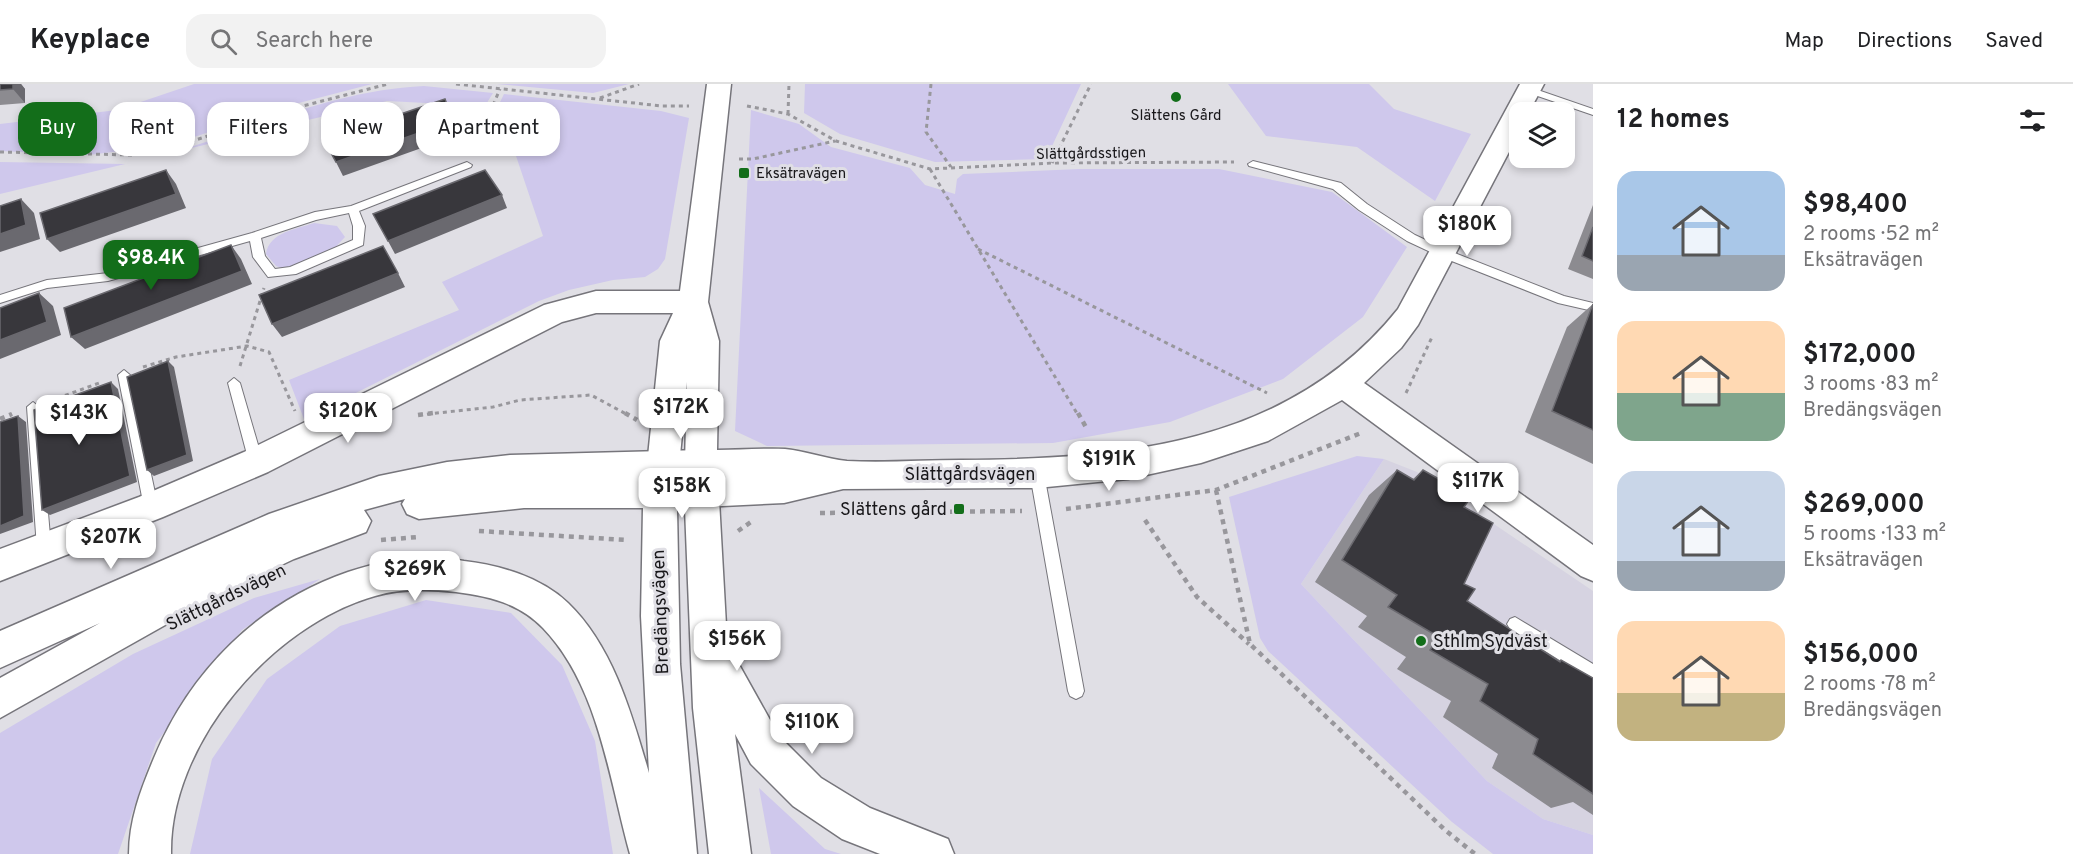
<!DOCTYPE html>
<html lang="en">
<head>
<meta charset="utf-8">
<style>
	body { margin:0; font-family:Overpass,sans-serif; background:#f2f2f2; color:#202124; height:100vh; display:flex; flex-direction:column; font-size:22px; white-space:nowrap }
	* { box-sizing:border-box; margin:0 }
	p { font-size:20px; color:#757577 }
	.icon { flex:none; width:33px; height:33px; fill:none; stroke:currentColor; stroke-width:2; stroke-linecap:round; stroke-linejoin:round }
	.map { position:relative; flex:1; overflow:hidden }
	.details { display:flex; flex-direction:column; background:#fff; width:480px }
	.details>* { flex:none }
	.guide { position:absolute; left:18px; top:18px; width:570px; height:54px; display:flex; gap:12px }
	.buttons { position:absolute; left:1509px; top:18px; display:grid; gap:12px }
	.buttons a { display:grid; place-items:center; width:66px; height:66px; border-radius:12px; background:#fff; box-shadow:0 3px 9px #0003; font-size:30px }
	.price { position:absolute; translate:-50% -51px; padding:0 14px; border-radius:12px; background:#fff; color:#222; font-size:20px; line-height:39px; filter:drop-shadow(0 2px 3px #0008) }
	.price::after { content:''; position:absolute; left:50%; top:36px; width:18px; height:14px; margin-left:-9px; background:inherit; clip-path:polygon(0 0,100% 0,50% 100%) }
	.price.selected { background:#136e1a; color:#fff }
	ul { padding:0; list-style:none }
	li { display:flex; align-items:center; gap:18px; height:150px; padding:0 24px }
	li span { display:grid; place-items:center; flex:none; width:168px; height:120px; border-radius:18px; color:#555 }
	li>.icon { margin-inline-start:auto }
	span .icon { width:72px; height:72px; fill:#fffc; stroke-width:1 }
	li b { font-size:26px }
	h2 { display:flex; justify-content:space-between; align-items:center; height:72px; padding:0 24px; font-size:26px }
	.chip { padding:0 21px; border-radius:18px; background:#fff; box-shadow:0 3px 9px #0003; font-size:21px; line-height:54px }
	.chip.selected { background:#136e1a; color:#fff }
	header { display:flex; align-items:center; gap:36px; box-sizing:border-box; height:84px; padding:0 30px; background:#fff; border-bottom:2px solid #e0e0e0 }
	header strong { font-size:28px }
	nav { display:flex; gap:33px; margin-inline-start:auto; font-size:21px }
	.search { width:420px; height:54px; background:#f2f2f2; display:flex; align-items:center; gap:15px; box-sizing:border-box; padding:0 21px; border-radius:18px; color:#757577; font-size:22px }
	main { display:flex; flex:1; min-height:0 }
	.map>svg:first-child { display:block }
	.built { fill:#d6d3e1 }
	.green { fill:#cfc8ec }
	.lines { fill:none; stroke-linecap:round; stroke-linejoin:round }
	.service-casing { stroke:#76757b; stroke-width:2 }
	.tertiary-casing { stroke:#76757b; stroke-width:3 }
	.secondary-casing { stroke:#76757b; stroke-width:3 }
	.path-far1 { stroke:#98979c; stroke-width:3; stroke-dasharray:4 4; stroke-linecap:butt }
	.path { stroke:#98979c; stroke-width:4.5; stroke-dasharray:5 5; stroke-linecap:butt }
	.service { fill:#fff; fill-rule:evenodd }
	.tertiary { fill:#fff; fill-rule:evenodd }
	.secondary { fill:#fff; fill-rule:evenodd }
	.wall { fill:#8c8b90 }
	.shaded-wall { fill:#6a696f }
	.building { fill:#38373c; stroke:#6a696f; stroke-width:1.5 }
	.poi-dot { fill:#136e1a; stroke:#e0dfe5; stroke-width:2 }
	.labels { text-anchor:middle; stroke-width:6; stroke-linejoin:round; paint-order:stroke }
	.far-poi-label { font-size:15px; fill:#18171a; stroke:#e0dfe5 }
	.far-street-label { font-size:15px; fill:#18171a; stroke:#e0dfe5 }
	.street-label { font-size:18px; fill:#18171a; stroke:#e0dfe5 }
	.poi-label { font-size:18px; fill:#18171a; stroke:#e0dfe5; text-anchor:end }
</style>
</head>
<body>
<header>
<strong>Keyplace</strong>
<div class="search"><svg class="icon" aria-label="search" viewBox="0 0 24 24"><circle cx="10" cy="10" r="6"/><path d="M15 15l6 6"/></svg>Search here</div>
<nav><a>Map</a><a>Directions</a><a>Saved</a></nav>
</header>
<main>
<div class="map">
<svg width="1593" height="770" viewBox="0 0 1593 770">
	<rect width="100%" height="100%" fill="#e0dfe5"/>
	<path class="built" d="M 1384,375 L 1417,388 L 1593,507 L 1593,751 L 1543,735 L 1487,697 L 1301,500 Z"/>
	<path class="green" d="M 194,0 L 372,0 L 291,21 L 170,61 L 88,71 L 0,67 L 0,40 L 117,26 Z
		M 497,0 L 629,0 L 593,9 Z
		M 805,0 L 1081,0 L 1046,75 L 935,78 L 840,50 L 804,29 Z
		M 1228,0 L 1369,0 L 1394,25 L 1471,50 L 1435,117 L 1357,63 L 1266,52 Z
		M 424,2 L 493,9 L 485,22 L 387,17 L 179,67 C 259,41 339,6 424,2 Z
		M 504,10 L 661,27 L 689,34 L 665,175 L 658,185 L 645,193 L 613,196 L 569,206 L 539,217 L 304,335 L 289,296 L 459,226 L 442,198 L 543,152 L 514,66 L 474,71 Z
		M 751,26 L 799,40 L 831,63 L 910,84 L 925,101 L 955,110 L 957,95 L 963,90 L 1079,85 L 1219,85 L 1332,108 L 1407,163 L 1363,233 L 1283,295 L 1170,338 L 1053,359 L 767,362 L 735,347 Z
		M 0,78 L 125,80 L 0,110 Z
		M 314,139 L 337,142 L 345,153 L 330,169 L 285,185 L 276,182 L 266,170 C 269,148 297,145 314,139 Z
		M 1357,372 L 1384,375 L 1301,500 L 1487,697 L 1543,735 L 1593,751 L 1593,770 L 1493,770 L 1452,738 L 1268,567 L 1260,554 L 1229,413 Z
		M 320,495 L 242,546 L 156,659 L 118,770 L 0,770 L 0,649 L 133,570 L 254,514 Z
		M 426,516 L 511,529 L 562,581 L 595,657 L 613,770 L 190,770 L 212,675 L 267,595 L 340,542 Z
		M 759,704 L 825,765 L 841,770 L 771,770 Z"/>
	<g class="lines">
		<defs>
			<path id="service" d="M 1529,3 L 1593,25 L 1593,31 L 1526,8 L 1526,4 Z
				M 1253,77 L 1341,99 L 1367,120 L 1415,151 L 1447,166 L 1564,212 L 1593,219 L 1593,227 L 1558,219 L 1439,172 L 1407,157 L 1359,126 L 1333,105 L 1249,82 L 1248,80 Z
				M 467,78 L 472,81 L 471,83 L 359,127 L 365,142 L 363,161 L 296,190 L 268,193 L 253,173 L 250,157 L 108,197 L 47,204 L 0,219 L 0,211 L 47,196 L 108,189 L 252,149 L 315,128 L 351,122 ZM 349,129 L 353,142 L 353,156 L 290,183 L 275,185 L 265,172 L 261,154 L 316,136 Z
				M 124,286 L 130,291 L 158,423 L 156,427 L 151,429 L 146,427 L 144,423 L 118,291 Z
				M 234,294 L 240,299 L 263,378 L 261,382 L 251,382 L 249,378 L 228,299 Z
				M 33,318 L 39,323 L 51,464 L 49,469 L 44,470 L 39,469 L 37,464 L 27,323 Z
				M 1037,384 L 1042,386 L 1044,390 L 1084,607 L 1082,612 L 1076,615 L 1070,612 L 1068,607 L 1030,390 L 1032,386 Z
				M 1515,533 L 1593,580 L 1593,597 L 1510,545 L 1507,540 L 1510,535 Z"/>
			<path id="tertiary" d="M 707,0 L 731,0 L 708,218 L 719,257 L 717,366 C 739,366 763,364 785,365 C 806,367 826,375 847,377 C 885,379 923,376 961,376 C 1123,375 1289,361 1398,225 L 1520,0 L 1544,0 L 1529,28 L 1520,28 L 1520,47 L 1418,241 L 1401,264 L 1364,299 L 1593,461 L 1593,497 L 1581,492 L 1342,316 L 1268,357 L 1201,379 L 1128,395 L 1037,404 L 843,405 L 784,419 L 702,423 L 690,419 L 685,409 L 690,399 L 702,395 L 720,394 L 701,394 L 689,390 L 685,380 L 687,298 L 679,382 L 675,392 L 663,396 L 651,392 L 647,382 L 660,257 L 673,229 L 596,229 L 562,238 L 268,388 L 163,433 L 0,497 L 0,465 L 139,413 L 244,368 L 544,221 L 596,207 L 680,207 Z"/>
			<path id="secondary" d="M 701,366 L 713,370 L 717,380 L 727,559 L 779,652 L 821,694 L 870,724 L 948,755 L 954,770 L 880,770 L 842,755 L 793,722 L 751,680 L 735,650 L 751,770 L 709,770 L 693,624 L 685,424 L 677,424 L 680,580 L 697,770 L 630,770 C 609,695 599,602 543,544 C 519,519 488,512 456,508 C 430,505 401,504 375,512 C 272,541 169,660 171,770 L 129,770 C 129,736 141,705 154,674 C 190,587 258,519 348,488 C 373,480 400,473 428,472 C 439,472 452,475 464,477 C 499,481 541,493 568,519 C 613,562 632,631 649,689 L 641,532 L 643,424 L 524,424 L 419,435 L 407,430 L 402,420 L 405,415 L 364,426 L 371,437 L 366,448 L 294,475 L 222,509 L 0,634 L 0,594 L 100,539 L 0,584 L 0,547 L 269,430 L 379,392 L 447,378 L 510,371 Z"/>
		</defs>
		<use href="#service" class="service-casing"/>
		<use href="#tertiary" class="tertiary-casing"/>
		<use href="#secondary" class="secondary-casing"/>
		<path class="path-far1" d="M 456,0 L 662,22 L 689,22
			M 931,0 L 926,48 L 951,83
			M 600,14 L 639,0
			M 747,22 L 788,30 L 836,57 L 930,85 L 1052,79 L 1234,78
			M 788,30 L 789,0
			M 474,65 L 500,5
			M 0,68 L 132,71 L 168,65 L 291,25 L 388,0
			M 739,75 L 753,75 L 835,57
			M 1052,79 L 1091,0
			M 930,85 L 1078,331
			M 978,165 L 1267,309
			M 240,282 L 264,204
			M 143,283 L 176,273 L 247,262 L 269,268 L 295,327
			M 1406,309 L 1433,251
			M 50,317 L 102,298
			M 10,331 L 12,330
			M 419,331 L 493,323 L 520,316 L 591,311 L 628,331"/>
		<path class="path" d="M 625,329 L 637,336
			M 1078,329 L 1087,345
			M 418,331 L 433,329
			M 0,335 L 12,330
			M 1216,406 L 1250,560 L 1445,746 L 1475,770
			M 1066,425 L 1216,406 L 1361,349
			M 820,429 L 1022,427
			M 1145,436 L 1197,513 L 1249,560
			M 479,447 L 627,456
			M 738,447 L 751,438
			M 381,456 L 418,453"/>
		<use href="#service" class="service"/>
		<use href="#tertiary" class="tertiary"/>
		<use href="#secondary" class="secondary"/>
	</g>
	<path class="wall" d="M 0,0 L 21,0 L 25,5 L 25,19 L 0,21 Z
		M 1593,121 L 1593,195 L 1568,185 Z
		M 1593,220 L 1593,380 L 1525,348 L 1567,243 Z
		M 1397,386 L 1413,395 L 1423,386 L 1464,423 L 1464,500 L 1467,517 L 1559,577 L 1561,576 L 1593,594 L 1593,731 L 1573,718 L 1551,724 L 1492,684 L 1498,670 L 1443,633 L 1451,617 L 1397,585 L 1406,573 L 1358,543 L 1367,532 L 1315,498 L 1369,411 Z"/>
	<path class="shaded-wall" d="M 13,0 L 21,0 L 25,5 L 25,19 L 13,5 Z
		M 445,15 L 458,51 L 343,92 L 336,78 Z
		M 166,86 L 176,100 L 186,124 L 60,168 L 47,155 Z
		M 502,111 L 507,124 L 395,170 L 388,157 Z
		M 21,115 L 34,129 L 40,155 L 0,168 L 0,150 Z
		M 231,161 L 241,175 L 252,200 L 85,265 L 71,253 Z
		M 398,189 L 405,203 L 282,253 L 272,240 Z
		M 39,209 L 53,222 L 61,251 L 0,275 L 0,256 Z
		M 168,277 L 174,283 L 193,377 L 154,392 L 147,386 Z
		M 111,298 L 118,305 L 137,398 L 50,431 L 42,426 Z
		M 18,332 L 26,338 L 33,438 L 0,450 L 0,442 Z"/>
	<path class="building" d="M 0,0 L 13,0 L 13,5 L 0,6 Z
		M 445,15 L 453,37 L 336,78 L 324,56 Z
		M 166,86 L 176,110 L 47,155 L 40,129 Z
		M 485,86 L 502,111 L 388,157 L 373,130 Z
		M 21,115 L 26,141 L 0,150 L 0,122 Z
		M 1593,143 L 1593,177 L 1582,172 Z
		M 231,161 L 242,187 L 71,253 L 64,224 Z
		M 383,162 L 398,189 L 272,240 L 259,211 Z
		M 39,209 L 47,238 L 0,256 L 0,224 Z
		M 1593,220 L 1593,346 L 1552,327 Z
		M 168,277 L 187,371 L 147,386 L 127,293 Z
		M 111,298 L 130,392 L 42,426 L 34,326 Z
		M 18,332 L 24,432 L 0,442 L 0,338 Z
		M 1397,386 L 1414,396 L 1423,386 L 1471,413 L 1464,423 L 1493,439 L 1464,500 L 1475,505 L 1467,517 L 1560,578 L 1561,576 L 1593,594 L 1593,710 L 1533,670 L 1538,655 L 1480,617 L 1488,600 L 1430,566 L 1439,553 L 1388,523 L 1397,511 L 1342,476 Z"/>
	<g class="poi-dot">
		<circle cx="1176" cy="13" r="6"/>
		<rect x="738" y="83" width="12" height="12" rx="3"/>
		<rect x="953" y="419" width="12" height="12" rx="3"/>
		<circle cx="1421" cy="557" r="6"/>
	</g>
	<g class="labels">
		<g class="far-poi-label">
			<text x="1176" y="36">Slättens Gård</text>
			<text x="756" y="94" text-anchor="start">Eksätravägen</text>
		</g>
		<g class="far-street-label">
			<text transform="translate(1091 69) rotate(-1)" y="5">Slättgårdsstigen</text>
		</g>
		<g class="street-label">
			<text x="970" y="396">Slättgårdsvägen</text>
			<text transform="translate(226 513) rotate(-26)" y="6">Slättgårdsvägen</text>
			<text transform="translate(660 528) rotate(-92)" y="6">Bredängsvägen</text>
		</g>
		<g class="poi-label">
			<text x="947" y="431">Slättens gård</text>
			<text x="1433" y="563" text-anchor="start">Sthlm Sydväst</text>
		</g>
	</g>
</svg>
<div class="buttons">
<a><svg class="icon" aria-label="layers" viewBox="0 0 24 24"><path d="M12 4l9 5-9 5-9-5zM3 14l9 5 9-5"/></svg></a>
</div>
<b class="price" style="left:1467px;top:173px">$180K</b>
<b class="price selected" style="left:151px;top:207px">$98.4K</b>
<b class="price" style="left:681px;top:356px">$172K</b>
<b class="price" style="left:348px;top:360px">$120K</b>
<b class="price" style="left:79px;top:362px">$143K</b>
<b class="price" style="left:1109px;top:408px">$191K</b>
<b class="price" style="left:1478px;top:430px">$117K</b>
<b class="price" style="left:682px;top:435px">$158K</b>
<b class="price" style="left:111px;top:486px">$207K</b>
<b class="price" style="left:415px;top:518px">$269K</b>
<b class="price" style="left:737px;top:588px">$156K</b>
<b class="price" style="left:812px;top:671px">$110K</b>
<div class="guide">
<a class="chip selected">Buy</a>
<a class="chip">Rent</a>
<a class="chip">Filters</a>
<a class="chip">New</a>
<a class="chip">Apartment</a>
</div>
</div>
<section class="details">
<h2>12 homes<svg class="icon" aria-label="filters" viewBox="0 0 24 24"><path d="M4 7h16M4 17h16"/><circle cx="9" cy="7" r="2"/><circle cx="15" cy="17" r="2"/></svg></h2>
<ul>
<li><span style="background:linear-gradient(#a9c7e8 70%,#9aa5b1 0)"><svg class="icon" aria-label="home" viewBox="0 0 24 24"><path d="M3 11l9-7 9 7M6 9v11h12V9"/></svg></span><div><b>$98,400</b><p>2 rooms · 52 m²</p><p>Eksätravägen</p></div></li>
<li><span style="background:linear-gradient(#ffd9b3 60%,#7fa58c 0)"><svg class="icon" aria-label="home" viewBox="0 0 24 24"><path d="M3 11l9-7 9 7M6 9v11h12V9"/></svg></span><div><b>$172,000</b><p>3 rooms · 83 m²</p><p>Bredängsvägen</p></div></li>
<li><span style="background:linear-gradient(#c9d6e8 75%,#9aa5b1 0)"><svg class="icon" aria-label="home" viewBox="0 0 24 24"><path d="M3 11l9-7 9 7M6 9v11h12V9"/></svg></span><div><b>$269,000</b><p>5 rooms · 133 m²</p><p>Eksätravägen</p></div></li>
<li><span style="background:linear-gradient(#ffd9b3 60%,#c2b280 0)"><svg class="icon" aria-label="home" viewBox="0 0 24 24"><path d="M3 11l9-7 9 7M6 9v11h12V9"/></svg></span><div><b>$156,000</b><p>2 rooms · 78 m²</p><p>Bredängsvägen</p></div></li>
</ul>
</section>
</main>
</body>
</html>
